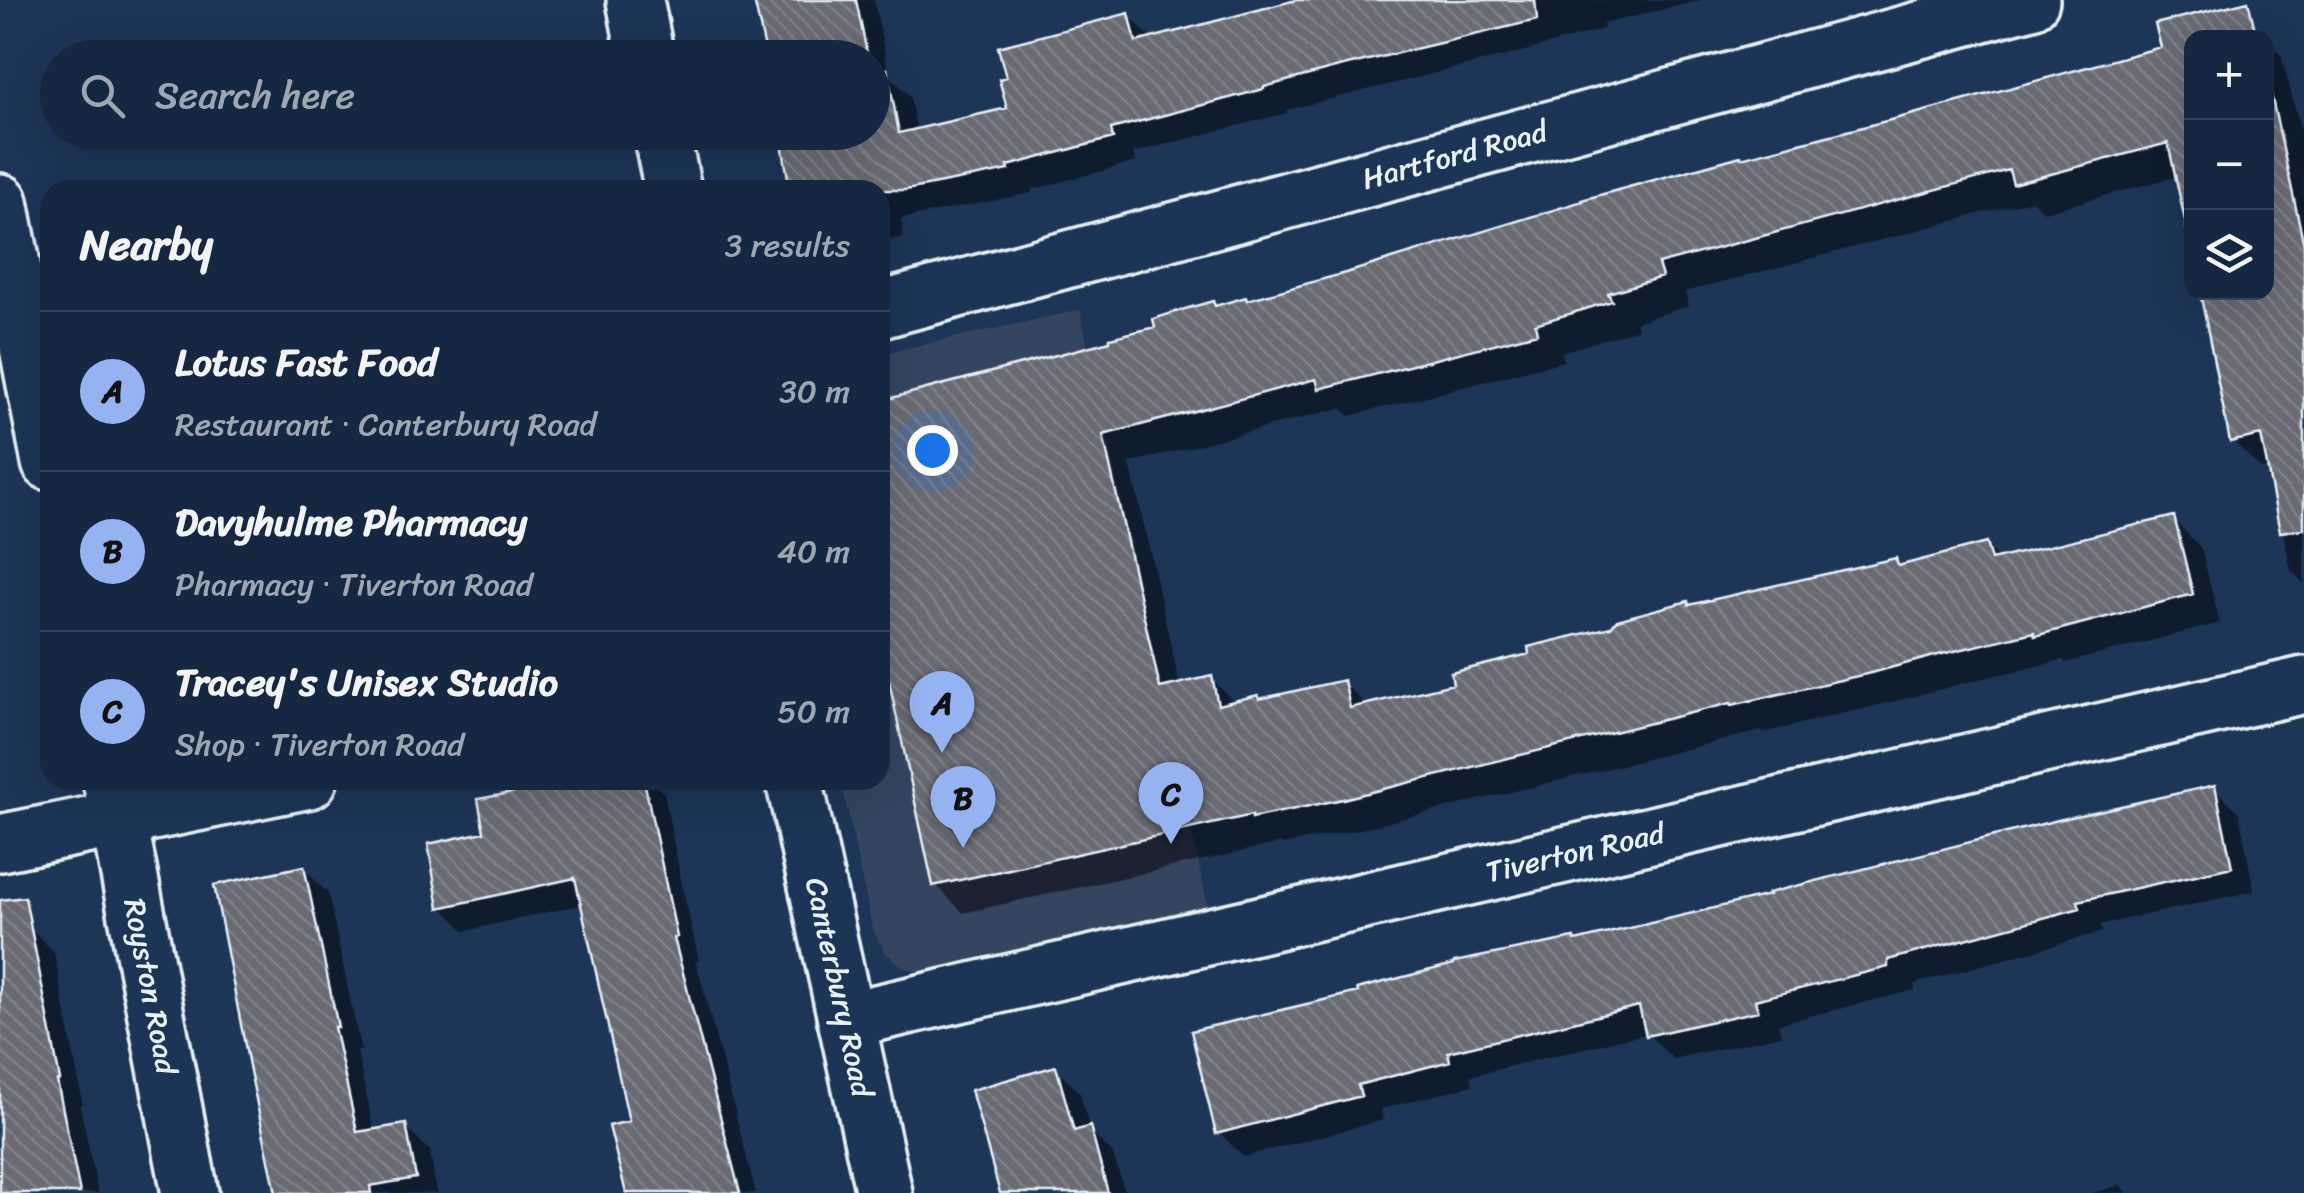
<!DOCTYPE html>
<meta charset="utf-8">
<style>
body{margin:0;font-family:Sriracha,sans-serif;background:#1f3048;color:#f1f3f6}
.controls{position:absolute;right:30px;top:30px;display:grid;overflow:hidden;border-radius:20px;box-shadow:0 10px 40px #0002}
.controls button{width:90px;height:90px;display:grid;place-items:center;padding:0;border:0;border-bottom:2px solid #35445a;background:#162841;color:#f1f3f6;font:50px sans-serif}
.you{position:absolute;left:932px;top:450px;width:35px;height:35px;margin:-25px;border:8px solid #fff;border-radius:50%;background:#1a73e8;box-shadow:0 0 0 15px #1a73e833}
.badge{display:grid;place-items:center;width:65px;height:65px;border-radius:50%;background:#95b2f1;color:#111;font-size:32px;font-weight:700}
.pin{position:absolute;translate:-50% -82px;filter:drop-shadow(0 2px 5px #0008)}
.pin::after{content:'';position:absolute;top:52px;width:35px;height:30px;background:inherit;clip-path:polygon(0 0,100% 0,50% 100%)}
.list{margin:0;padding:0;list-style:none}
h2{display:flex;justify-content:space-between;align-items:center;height:130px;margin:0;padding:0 40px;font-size:42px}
h2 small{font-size:32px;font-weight:400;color:#9ea6b1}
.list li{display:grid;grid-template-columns:65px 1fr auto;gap:30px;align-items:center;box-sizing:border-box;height:160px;padding:0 40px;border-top:2px solid #35445a}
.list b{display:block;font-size:38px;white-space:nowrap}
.list p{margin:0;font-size:32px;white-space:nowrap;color:#9ea6b1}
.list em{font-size:32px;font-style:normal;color:#9ea6b1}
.icon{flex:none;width:55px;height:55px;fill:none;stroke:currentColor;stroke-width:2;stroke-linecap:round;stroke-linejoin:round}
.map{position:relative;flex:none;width:2304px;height:1193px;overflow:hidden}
.search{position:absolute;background:#162841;box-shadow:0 10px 40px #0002;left:40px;top:40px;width:850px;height:110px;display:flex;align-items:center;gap:25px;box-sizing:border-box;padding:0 35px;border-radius:55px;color:#9ea6b1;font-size:38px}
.panel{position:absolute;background:#162841;box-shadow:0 10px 40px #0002;left:40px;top:180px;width:850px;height:610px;border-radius:30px}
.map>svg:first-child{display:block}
</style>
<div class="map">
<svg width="2304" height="1193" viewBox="0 0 2304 1193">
<defs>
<pattern id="building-back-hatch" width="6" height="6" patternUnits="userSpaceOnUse" patternTransform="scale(2.5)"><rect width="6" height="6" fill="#6a6a73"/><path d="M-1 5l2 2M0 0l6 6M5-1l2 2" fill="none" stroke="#7f8088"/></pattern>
</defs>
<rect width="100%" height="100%" fill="#1d3557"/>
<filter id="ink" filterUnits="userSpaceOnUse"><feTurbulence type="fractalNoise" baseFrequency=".01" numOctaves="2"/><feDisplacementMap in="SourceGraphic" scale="20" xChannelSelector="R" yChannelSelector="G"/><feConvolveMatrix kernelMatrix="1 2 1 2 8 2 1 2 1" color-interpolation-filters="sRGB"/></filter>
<g filter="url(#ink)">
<path fill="#34455f" d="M 1080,310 L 1210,917 L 955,972 L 925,973 L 904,968 L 885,952 L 872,928 L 841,780 L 880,780 L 880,354 Z"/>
<path fill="#0007" d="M 757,0 L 874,0 L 889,75 L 910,96 L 917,131 L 1010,110 L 1128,15 L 1153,40 L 1285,5 L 1283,0 L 1702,0 L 1603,24 L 1604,29 L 1529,50 L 1286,110 L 1287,113 L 1133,153 L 1136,162 L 1031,190 L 1032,193 L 901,219 L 904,237 L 880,242 L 880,190 L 793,190 L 872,132 L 872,58 L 769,58 Z
M 2253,25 L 2265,38 L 2192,38 L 2178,176 L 2044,212 L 2032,200 L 1685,292 L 1689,306 L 1635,322 L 1638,329 L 1562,352 L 1564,361 L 1350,416 L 1341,408 L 1130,463 L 1180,686 L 1212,679 L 1235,703 L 1261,702 L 1343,682 L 1367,706 L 1455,686 L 1532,656 L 1690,607 L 1895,561 L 1902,567 L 1986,546 L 2000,560 L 2173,519 L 2201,548 L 2220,623 L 2066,663 L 2063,660 L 1972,681 L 1904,699 L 1763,733 L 1761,731 L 1365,828 L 1283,845 L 1281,843 L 963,913 L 935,884 L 880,627 L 880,403 L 1113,343 L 1216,308 L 1247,302 L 1742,160 L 2164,49 L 2158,26 Z
M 2266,39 L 2281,54 L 2304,143 L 2304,584 L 2291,570 L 2270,467 L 2261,469 L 2232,440 L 2266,292 Z
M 594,780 L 651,780 L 664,793 L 682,885 L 699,961 L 696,961 L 756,1193 L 629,1193 L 632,1123 L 583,904 L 465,931 L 442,907 L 487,834 Z
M 2214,788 L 2239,812 L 2254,891 L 2100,925 L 2102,932 L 1914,984 L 1915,990 L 1778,1024 L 1781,1035 L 1673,1059 L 1647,1033 L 1470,1076 L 1473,1085 L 1381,1109 L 1383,1120 L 1243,1157 L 1219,1132 L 1576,943 Z
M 304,869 L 328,893 L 361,1051 L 357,1051 L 374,1132 L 405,1127 L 430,1151 L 437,1193 L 279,1193 Z
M 30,927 L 54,952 L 83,1104 L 80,1105 L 98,1193 L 0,1193 L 0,933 Z
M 1056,1069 L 1080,1093 L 1090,1131 L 1113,1154 L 1125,1193 L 1003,1193 Z
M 2120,1185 L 2128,1193 L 2093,1193 Z"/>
<path fill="url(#building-back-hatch)" stroke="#e8f1f8" stroke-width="2.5" d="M 754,0 L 856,0 L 868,58 L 767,58 Z
M 1296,0 L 1535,0 L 1537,20 L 1339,67 L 1264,87 L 1264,89 L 1111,129 L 1113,138 L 1008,166 L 1009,170 L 906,190 L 790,190 L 780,132 L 872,132 L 872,72 L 887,69 L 899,133 L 1007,108 L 999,79 L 1006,77 L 998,47 L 1129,13 L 1136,42 Z
M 2248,1 L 2257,38 L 2192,38 L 2192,252 L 2168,143 L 2013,184 L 2009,170 L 1658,264 L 1662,277 L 1608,293 L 1612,301 L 1535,324 L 1537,333 L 1319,389 L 1316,379 L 1103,435 L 1160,688 L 1212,676 L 1218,705 L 1258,695 L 1259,699 L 1344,680 L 1350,708 L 1453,684 L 1451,673 L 1529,654 L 1528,647 L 1611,627 L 1617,620 L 1688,601 L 1689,605 L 1896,558 L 1898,566 L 1986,543 L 1991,560 L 2174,516 L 2193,594 L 2035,636 L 2034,632 L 1942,654 L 1875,672 L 1732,705 L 1731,703 L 1343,799 L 1252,818 L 1252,815 L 933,886 L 880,639 L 880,401 L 1110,341 L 1110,338 L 1155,327 L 1153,319 L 1185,309 L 1213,301 L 1215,306 L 1246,297 L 1247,300 L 1349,272 L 1583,201 L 1582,200 L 1741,156 L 1741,158 L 1910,115 L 2161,47 L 2155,24 Z
M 2266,71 L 2304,245 L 2304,529 L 2280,532 L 2261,435 L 2230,442 L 2200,292 L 2266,292 Z
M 583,780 L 644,780 L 677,937 L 674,938 L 740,1193 L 626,1193 L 609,1126 L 629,1121 L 575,878 L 439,908 L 428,844 L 484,832 L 478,799 Z
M 2215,785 L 2232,867 L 2078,901 L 2080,908 L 1888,960 L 1888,967 L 1755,1000 L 1758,1011 L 1646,1036 L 1639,1006 L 1448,1052 L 1450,1061 L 1358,1085 L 1361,1096 L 1216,1134 L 1191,1031 L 1358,992 L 1357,989 L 1454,964 L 1454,962 L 1574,938 L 1575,941 L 1769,895 L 1768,893 L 2058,820 Z
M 304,866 L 338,1027 L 334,1027 L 357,1132 L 406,1124 L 416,1178 L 370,1186 L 371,1193 L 276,1193 L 250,1071 L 214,885 Z
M 25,897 L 60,1080 L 57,1081 L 80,1193 L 0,1193 L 0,900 Z
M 1056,1066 L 1074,1131 L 1090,1126 L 1108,1193 L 1000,1193 L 971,1090 Z"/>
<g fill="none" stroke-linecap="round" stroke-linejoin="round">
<g stroke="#e8f1f8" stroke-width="62">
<g id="minor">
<path d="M 635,0 L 646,58"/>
<path d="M 661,132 L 673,190"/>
<path d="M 0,202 L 50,462"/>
<path id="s1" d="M 880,310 L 2031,0"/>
<path id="s2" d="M 111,780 L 190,1193"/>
<path id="s3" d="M 794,780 L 884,1193"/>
<path d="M 0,843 L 309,780"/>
<path id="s4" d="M 846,1020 L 2304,685"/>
</g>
</g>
<use href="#minor" stroke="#1d3557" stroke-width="55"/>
</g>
</g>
<g text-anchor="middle" stroke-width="8" stroke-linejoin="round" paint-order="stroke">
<g font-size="30" fill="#e8f1f8" stroke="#1d3557">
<text dy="10" stroke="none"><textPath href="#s1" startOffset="595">Hartford Road</textPath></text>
<text dy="10" stroke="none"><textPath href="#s4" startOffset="748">Tiverton Road</textPath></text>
<text dy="10" stroke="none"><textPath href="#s2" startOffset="210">Royston Road</textPath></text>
<text dy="10" stroke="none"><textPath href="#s3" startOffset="212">Canterbury Road</textPath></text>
</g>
</g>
</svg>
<div class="controls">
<button>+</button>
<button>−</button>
<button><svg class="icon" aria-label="layers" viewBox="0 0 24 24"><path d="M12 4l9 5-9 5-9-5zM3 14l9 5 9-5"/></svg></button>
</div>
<div class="you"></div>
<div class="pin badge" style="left:942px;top:753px">A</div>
<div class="pin badge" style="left:963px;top:848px">B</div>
<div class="pin badge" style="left:1171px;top:844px">C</div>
<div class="search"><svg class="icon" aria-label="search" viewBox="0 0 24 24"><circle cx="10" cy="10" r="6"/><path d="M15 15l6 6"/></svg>Search here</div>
<section class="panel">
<h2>Nearby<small>3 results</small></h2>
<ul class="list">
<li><span class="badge">A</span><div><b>Lotus Fast Food</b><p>Restaurant · Canterbury Road</p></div><em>30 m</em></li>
<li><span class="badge">B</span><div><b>Davyhulme Pharmacy</b><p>Pharmacy · Tiverton Road</p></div><em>40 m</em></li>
<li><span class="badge">C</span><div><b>Tracey's Unisex Studio</b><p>Shop · Tiverton Road</p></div><em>50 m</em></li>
</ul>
</section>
</div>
